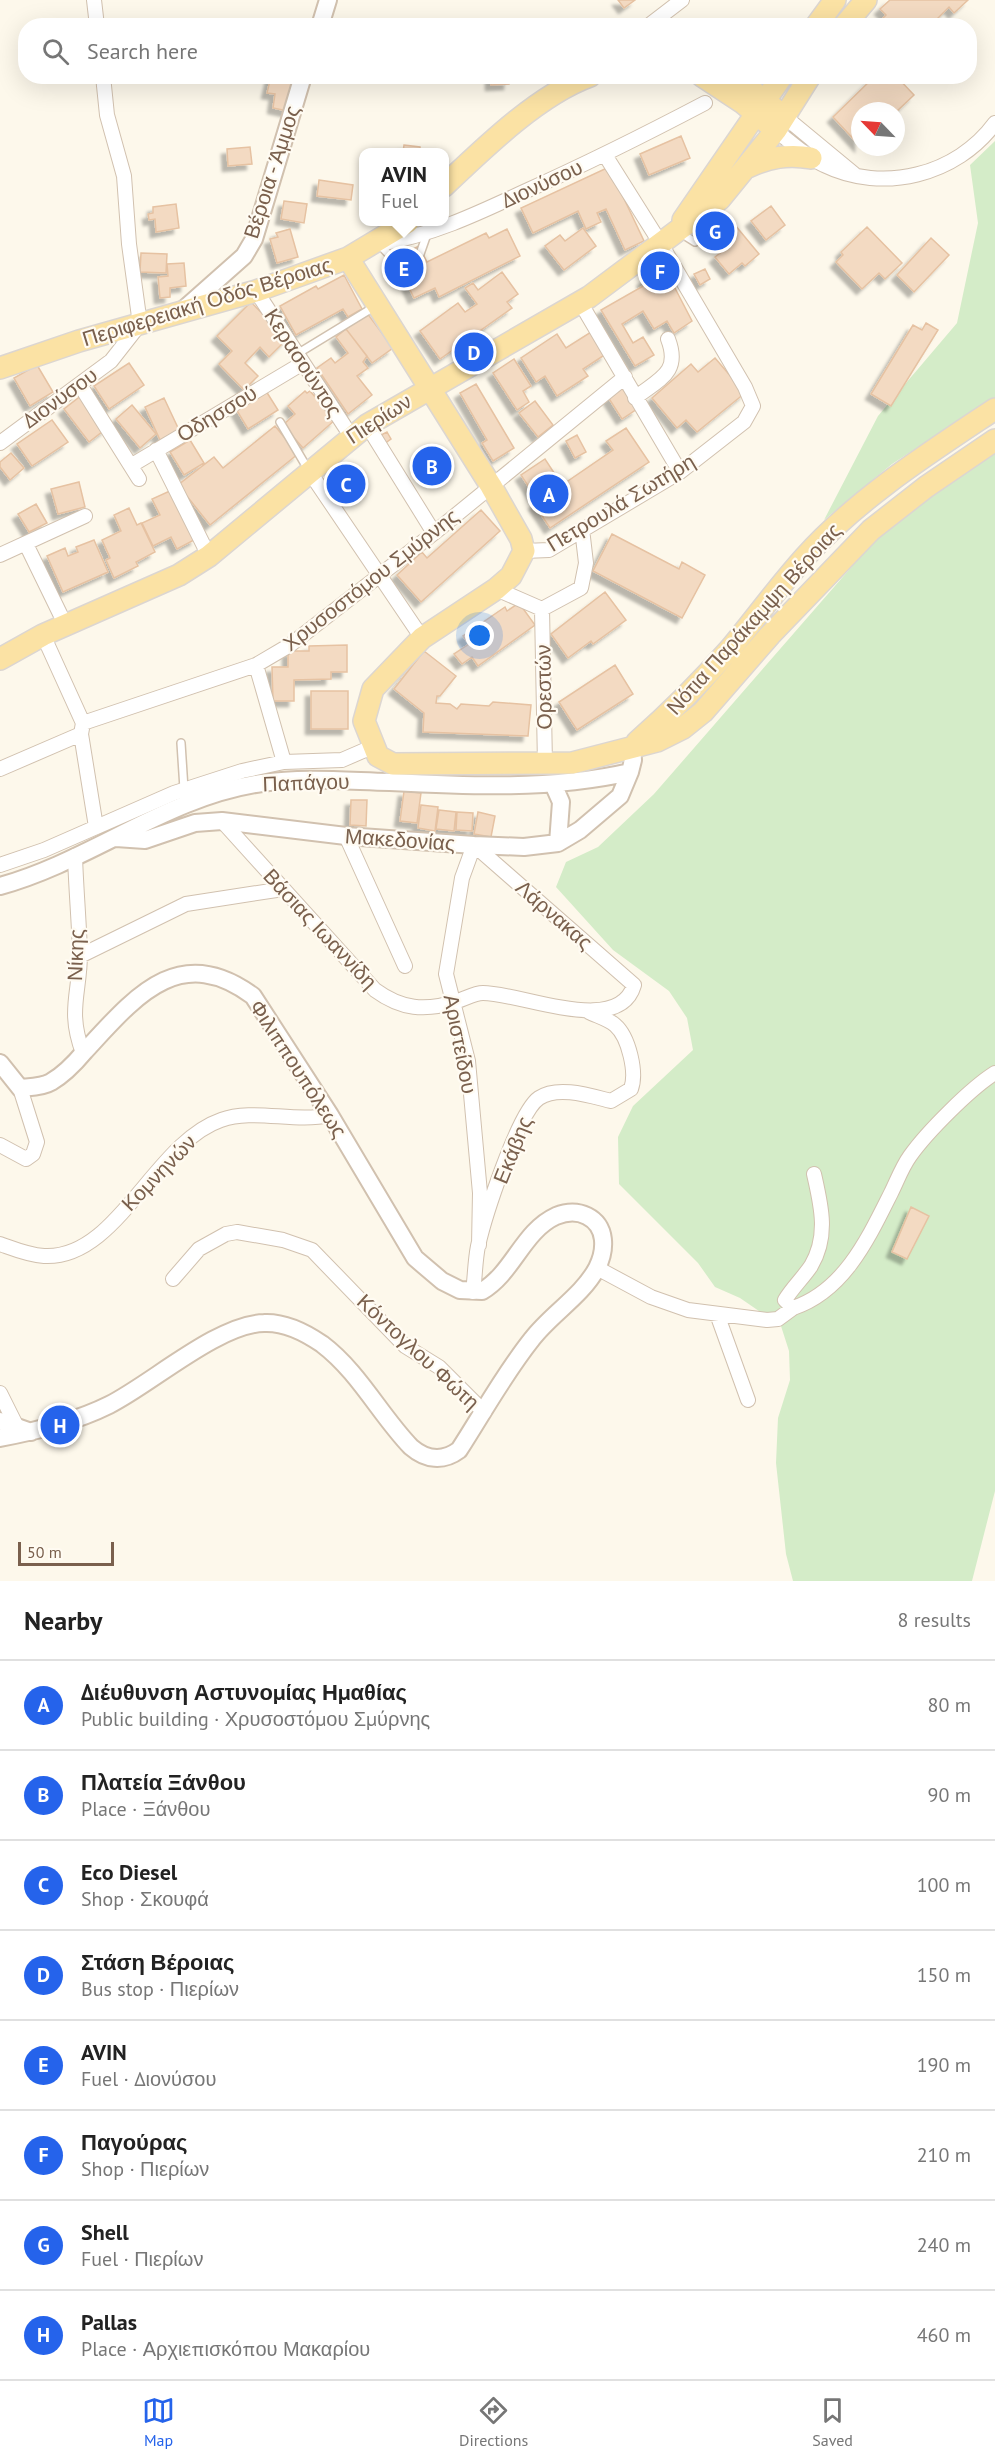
<!DOCTYPE html>
<meta charset="utf-8">
<style>
body{margin:0;font-family:"PT Sans",sans-serif;background:#f2f2f2;color:#222}
.compass{position:absolute;left:851px;top:102px;width:54px;height:54px;border-radius:50%;background:#fff;box-shadow:0 6px 24px #0002;rotate:295deg}
.scale{position:absolute;left:18px;bottom:15px;width:96px;box-sizing:border-box;padding-left:6px;border:3px solid #7a604d;border-top:0;font-size:16px;line-height:21px;white-space:nowrap;color:#7a604d;-webkit-text-stroke:4px #fffbf2;paint-order:stroke}
.you{position:absolute;left:480px;top:636px;width:21px;height:21px;margin:-15px;border:4px solid #fff;border-radius:50%;background:#1a73e8;box-shadow:0 0 0 9px #1a73e833}
.badge{display:grid;place-items:center;width:39px;height:39px;border-radius:50%;background:#2563eb;color:#fff;font-size:20px;font-weight:700}
.pin{position:absolute;translate:-50% -50%;border:3px solid #fff;box-shadow:0 2px 6px #0006}
.popup{position:absolute;left:359px;top:148px;width:90px;height:78px;box-sizing:border-box;display:grid;place-content:center;border-radius:12px;background:#fff;filter:drop-shadow(0 2px 4px #0005);font-size:20px;white-space:nowrap;color:#767676}
.popup b{font-size:22px;color:#222}
.popup::after{content:'';position:absolute;left:50%;top:100%;margin-left:-12px;border:12px solid transparent;border-top-color:#fff}
.list{margin:0;padding:0;list-style:none}
h2{display:flex;justify-content:space-between;align-items:center;height:78px;margin:0;padding:0 24px;font-size:26px}
h2 small{font-size:20px;font-weight:400;color:#767676}
.list li{display:grid;grid-template-columns:39px 1fr auto;gap:18px;align-items:center;box-sizing:border-box;height:90px;padding:0 24px;border-top:2px solid #e0e0e0}
.list b{display:block;font-size:22px;white-space:nowrap}
.list p{margin:0;font-size:20px;white-space:nowrap;color:#767676}
.list em{font-size:20px;font-style:normal;color:#767676}
.icon{flex:none;width:33px;height:33px;fill:none;stroke:currentColor;stroke-width:2;stroke-linecap:round;stroke-linejoin:round}
.map{position:relative;flex:none;width:995px;height:1581px;overflow:hidden}
.search{position:absolute;background:#fff;box-shadow:0 6px 24px #0002;left:18px;right:18px;top:18px;height:66px;display:flex;align-items:center;gap:15px;box-sizing:border-box;padding:0 21px;border-radius:24px;color:#767676;font-size:22px}
.sheet{height:798px;background:#fff}
nav{display:flex;justify-content:space-around;align-items:center;box-sizing:border-box;height:84px;border-top:2px solid #e0e0e0;background:#fff;font-size:16px;color:#767676}
nav a{display:grid;justify-items:center;gap:3px}
nav .on{color:#2563eb}
.map>svg:first-child{display:block}
</style>
<div class="map">
<svg width="995" height="1581" viewBox="0 0 995 1581">
<defs>
<filter id="shadow"><feDropShadow dx="-5.5" dy="5.5" stdDeviation="1.5" flood-color="#0004"/></filter>
</defs>
<rect width="100%" height="100%" fill="#fdf8eb"/>
<path fill="#d4ecc8" d="M 995,141 L 995,397 L 892,464 L 824,520 L 878,416 L 957,323 L 978,223 L 970,165 Z
M 995,451 L 995,1491 L 972,1581 L 793,1581 L 786,1554 L 776,1463 L 778,1418 L 790,1380 L 789,1351 L 781,1326 L 740,1298 L 715,1287 L 698,1263 L 619,1184 L 618,1137 L 633,1106 L 693,1050 L 687,1018 L 669,991 L 613,950 L 556,887 L 566,862 L 598,847 L 654,794 L 888,525 Z"/>
<path fill="#f3dac2" stroke="#e6c2a2" stroke-width="1.5" filter="url(#shadow)" d="M 618,0 L 635,0 L 624,8 Z
M 890,0 L 968,0 L 954,13 L 949,7 L 930,26 L 875,26 L 886,15 L 880,9 Z
M 271,76 L 295,76 L 288,111 L 273,108 L 275,94 L 267,93 Z
M 491,76 L 509,76 L 509,84 L 491,85 Z
M 875,76 L 896,76 L 914,95 L 896,112 L 860,111 L 860,146 L 833,117 Z
M 681,136 L 690,158 L 649,175 L 640,154 Z
M 404,145 L 420,147 L 420,152 L 403,152 Z
M 250,147 L 252,164 L 228,166 L 227,149 Z
M 609,167 L 644,241 L 625,250 L 606,209 L 597,213 L 601,222 L 586,229 L 578,211 L 533,233 L 521,208 Z
M 319,180 L 353,185 L 351,200 L 317,196 Z
M 284,201 L 307,204 L 304,223 L 281,219 Z
M 176,204 L 179,228 L 156,232 L 155,219 L 149,220 L 148,214 L 153,213 L 153,207 Z
M 771,206 L 785,225 L 766,240 L 751,221 Z
M 725,213 L 759,254 L 745,266 L 742,263 L 729,274 L 715,257 L 728,247 L 710,225 Z
M 867,227 L 902,263 L 885,279 L 879,273 L 862,289 L 836,262 L 843,255 L 841,252 Z
M 583,228 L 596,246 L 564,270 L 545,246 L 560,235 L 565,241 Z
M 290,229 L 298,257 L 277,263 L 270,239 L 278,237 L 276,233 Z
M 507,229 L 520,256 L 439,297 L 435,288 L 414,298 L 395,258 L 419,246 L 427,262 L 486,233 L 489,238 Z
M 931,238 L 949,255 L 914,292 L 897,275 Z
M 141,253 L 167,254 L 166,273 L 140,272 Z
M 184,263 L 186,286 L 170,288 L 170,297 L 160,298 L 158,277 L 168,276 L 167,264 Z
M 664,267 L 692,321 L 674,333 L 667,321 L 654,329 L 643,311 L 622,324 L 633,343 L 643,337 L 654,355 L 635,366 L 601,310 L 645,285 L 642,281 Z
M 705,269 L 710,279 L 700,285 L 694,274 Z
M 502,272 L 518,294 L 507,302 L 512,308 L 440,359 L 420,331 L 458,303 L 465,312 L 477,304 L 465,288 L 473,283 L 478,290 Z
M 344,275 L 362,309 L 348,317 L 343,309 L 296,335 L 280,306 L 316,286 L 318,289 Z
M 251,302 L 287,339 L 269,357 L 260,347 L 245,363 L 258,376 L 244,390 L 219,364 L 232,351 L 217,336 Z
M 367,313 L 393,348 L 372,363 L 346,329 Z
M 926,323 L 938,330 L 891,406 L 871,394 L 913,325 L 922,330 Z
M 346,329 L 367,356 L 363,362 L 368,368 L 357,376 L 372,395 L 348,414 L 317,368 L 331,358 L 335,363 L 348,353 L 336,337 Z
M 591,332 L 606,354 L 583,369 L 588,376 L 557,396 L 545,376 L 536,382 L 521,358 L 557,334 L 566,348 Z
M 715,358 L 745,393 L 697,432 L 686,420 L 677,428 L 652,398 L 691,364 L 698,372 Z
M 514,359 L 531,386 L 523,391 L 529,402 L 517,410 L 493,373 Z
M 129,363 L 144,385 L 109,409 L 94,386 Z
M 37,365 L 53,392 L 30,406 L 14,378 Z
M 476,384 L 514,448 L 493,461 L 482,443 L 487,440 L 460,393 Z
M 622,388 L 637,409 L 622,419 L 608,397 Z
M 266,391 L 278,410 L 248,429 L 236,409 Z
M 305,391 L 307,393 L 310,391 L 335,420 L 303,448 L 283,425 L 295,414 L 288,406 Z
M 82,395 L 107,428 L 89,442 L 64,409 Z
M 164,398 L 179,430 L 160,440 L 145,407 Z
M 535,401 L 553,425 L 538,437 L 519,413 Z
M 132,405 L 156,434 L 140,448 L 116,419 Z
M 52,420 L 68,442 L 32,466 L 17,444 Z
M 275,426 L 298,454 L 210,525 L 178,485 L 214,457 L 223,468 Z
M 626,428 L 649,462 L 550,528 L 534,504 L 538,501 L 521,475 L 545,459 L 562,485 L 613,450 L 606,441 Z
M 387,432 L 391,439 L 384,444 L 379,436 Z
M 577,435 L 586,452 L 575,458 L 566,441 Z
M 190,440 L 204,463 L 184,475 L 170,452 Z
M 11,453 L 24,468 L 10,480 L 0,467 L 0,462 Z
M 79,482 L 85,507 L 58,514 L 51,489 Z
M 172,490 L 196,539 L 177,549 L 171,537 L 153,546 L 142,523 L 160,515 L 152,499 Z
M 36,504 L 47,523 L 29,532 L 18,514 Z
M 129,508 L 137,525 L 141,523 L 155,552 L 136,562 L 138,566 L 114,578 L 106,560 L 110,558 L 102,540 L 121,531 L 114,515 Z
M 481,510 L 500,531 L 421,602 L 397,575 L 422,552 L 427,558 Z
M 612,534 L 679,569 L 682,562 L 705,575 L 682,618 L 593,571 Z
M 94,540 L 108,572 L 63,592 L 47,556 L 65,548 L 68,556 L 78,552 L 76,547 Z
M 605,592 L 626,620 L 593,644 L 591,641 L 568,658 L 551,634 Z
M 519,603 L 535,625 L 478,666 L 472,657 L 462,664 L 454,654 L 469,644 L 463,636 L 505,607 L 507,611 Z
M 347,645 L 347,672 L 331,672 L 331,679 L 294,680 L 294,701 L 273,701 L 272,667 L 288,667 L 288,651 L 309,651 L 309,646 Z
M 424,651 L 456,676 L 440,696 L 437,696 L 436,703 L 450,704 L 457,709 L 461,704 L 489,706 L 493,702 L 531,705 L 528,736 L 423,732 L 424,713 L 394,689 Z
M 615,665 L 633,694 L 577,730 L 559,702 Z
M 311,691 L 348,691 L 348,729 L 311,729 Z
M 404,791 L 421,793 L 417,823 L 400,821 Z
M 351,800 L 367,800 L 366,826 L 350,825 Z
M 421,805 L 438,807 L 435,831 L 418,828 Z
M 439,810 L 456,812 L 454,831 L 436,829 Z
M 457,812 L 473,813 L 472,831 L 456,830 Z
M 478,812 L 495,816 L 491,837 L 474,834 Z
M 911,1207 L 929,1216 L 907,1259 L 892,1252 Z"/>
<g fill="none" stroke-linecap="round" stroke-linejoin="round">
<g stroke="#d1c1af" stroke-width="10">
<path id="service" d="M 687,237 L 695,242 L 716,225 L 713,215
M 379,244 L 395,261 L 420,254 L 427,234
M 297,354 L 374,307
M 280,422 L 309,471
M 181,743 L 184,789"/>
</g>
<g stroke="#d1c1af" stroke-width="16">
<path id="minor" d="M 94,0 L 97,26
M 648,26 L 682,0
M 785,117 L 854,174
M 775,130 C 791,142 806,157 824,165 C 883,194 957,175 995,123
M 378,244 C 431,236 479,213 528,190 C 588,163 646,134 705,103
M 256,291 L 351,436
M 580,302 L 680,472
M 80,385 L 139,479
M 635,398 C 659,379 681,373 668,339
M 367,425 L 434,533
M 0,443 L 111,361 L 140,324 L 129,244 L 124,176 L 107,115 L 103,76
M 156,450 L 209,556
M 132,465 L 303,363
M 309,471 L 422,638
M 26,544 L 65,624
M 524,551 L 549,550 L 680,472 L 744,422 L 753,406 L 745,387 L 661,244 L 605,155
M 0,555 L 85,516
M 496,589 L 542,609
M 542,609 L 545,764
M 542,609 L 581,588 L 586,563 L 582,529
M 43,635 L 83,723 L 81,734 L 96,827
M 256,665 L 284,762
M 83,723 L 256,665 L 290,645 L 434,533 L 625,377
M 0,769 L 81,734
M 222,821 L 375,990 C 401,1009 425,1012 457,1001 C 465,999 474,993 483,993 C 522,993 619,1037 634,985 L 474,845 L 462,878 L 446,974 L 468,1061 L 480,1193 L 479,1245
M 346,836 L 405,966
M 75,856 C 76,888 79,921 80,953 C 80,994 67,1010 83,1053
M 0,865 L 44,850 L 174,793 L 242,771 L 284,762 L 342,760 L 372,747
M 80,956 L 186,904 L 283,889
M 0,1145 L 26,1159 L 33,1154 L 37,1142 L 20,1088
M 814,1174 C 821,1205 829,1236 811,1266 C 803,1278 792,1288 785,1300 L 793,1308 C 844,1291 868,1239 891,1193 C 897,1181 902,1167 910,1156 C 927,1132 971,1088 995,1073
M 0,1244 C 14,1249 28,1255 44,1256 C 117,1260 154,1143 221,1120 C 253,1108 294,1123 330,1115
M 597,1268 L 651,1297 L 688,1310 L 767,1320 L 778,1319 L 793,1308
M 173,1279 L 199,1249 L 226,1234 L 237,1232 L 283,1240 L 312,1250 L 405,1346 L 439,1367 L 484,1412
M 473,1292 C 475,1277 475,1261 478,1246 C 484,1219 518,1112 539,1098 C 558,1085 591,1096 611,1101 L 631,1089 C 637,1073 629,1037 615,1025 C 608,1019 597,1016 589,1012
M 717,1314 L 748,1400
M 0,1393 L 16,1425"/>
</g>
<g stroke="#d1c1af" stroke-width="20">
<path id="tertiary" d="M 320,26 L 328,0
M 182,311 L 244,256 L 254,239 L 303,76
M 553,784 L 561,802 L 558,843
M 116,838 L 145,840 L 195,823 L 222,821 L 346,836 L 474,845 L 524,847 L 558,843 L 580,830 L 620,796 L 630,772 L 633,760 L 632,747
M 0,886 C 91,861 168,796 262,783 C 304,777 347,781 390,782 C 469,786 552,790 630,772
M 0,1063 L 20,1088 C 29,1087 43,1087 51,1082 C 65,1074 75,1063 85,1051 C 134,998 179,941 253,996 L 330,1115 L 415,1258 L 442,1281 L 460,1290 L 482,1291 C 513,1273 523,1231 556,1216 C 566,1212 577,1211 587,1216 C 607,1226 606,1250 597,1268 C 582,1296 551,1314 532,1339 C 504,1374 483,1413 459,1450 C 443,1462 426,1460 411,1447 C 380,1415 359,1372 322,1344 C 306,1333 284,1322 264,1323 C 218,1324 151,1384 109,1405 C 75,1422 36,1431 0,1438
M 0,1421 L 31,1432"/>
</g>
<g stroke="#dcd6d1" stroke-width="24">
<path id="primary" d="M 816,26 L 835,0
M 844,26 L 866,0
M 702,76 L 743,103 L 767,123
M 734,76 L 776,110
M 748,167 C 769,157 788,154 811,158
M 444,186 C 484,148 538,95 590,76
M 683,220 L 782,76
M 348,258 L 491,486 L 521,539 L 524,551 L 511,576 L 496,589 L 422,638 L 373,689 L 364,721 L 378,756 L 393,764 L 572,763 L 657,741 L 683,728 L 703,712 L 770,635 L 871,530 L 926,487 L 995,440
M 0,368 L 79,341 L 256,291 L 348,258 L 408,222
M 0,659 L 43,635 L 179,575 L 209,556 L 367,425 L 589,297 L 720,199 L 776,130 L 810,76
M 637,742 C 670,713 701,682 730,649 C 755,619 778,587 805,557 C 858,498 929,453 995,409"/>
</g>
<use href="#service" stroke="#fff" stroke-width="7"/>
<use href="#minor" stroke="#fff" stroke-width="14"/>
<use href="#tertiary" stroke="#fff" stroke-width="16"/>
<use href="#primary" stroke="#fbe2a4" stroke-width="21"/>
</g>
<g text-anchor="middle" stroke-width="4.5" stroke-linejoin="round" paint-order="stroke">
<g font-size="21" fill="#7a604d" stroke="#fffbf2">
<text transform="translate(272 172) rotate(-72)" y="7">Βέροια - Άμμος</text>
<text transform="translate(542 184) rotate(-25)" y="7">Διονύσου</text>
<text transform="translate(207 302) rotate(-17)" y="7">Περιφερειακή Οδός Βέροιας</text>
<text transform="translate(303 363) rotate(57)" y="7">Κερασούντος</text>
<text transform="translate(60 398) rotate(-36)" y="7">Διονύσου</text>
<text transform="translate(217 414) rotate(-31)" y="7">Οδησσού</text>
<text transform="translate(379 419) rotate(-33)" y="7">Πιερίων</text>
<text transform="translate(621 503) rotate(-31)" y="7">Πετρουλά Σωτήρη</text>
<text transform="translate(371 580) rotate(-38)" y="7">Χρυσοστόμου Σμύρνης</text>
<text transform="translate(754 619) rotate(-48)" y="7">Νότια Παράκαμψη Βέροιας</text>
<text transform="translate(544 687) rotate(-91)" y="7">Ορεστών</text>
<text transform="translate(306 783) rotate(-2)" y="7">Παπάγου</text>
<text transform="translate(400 840) rotate(4)" y="7">Μακεδονίας</text>
<text transform="translate(554 915) rotate(41)" y="7">Λάρνακας</text>
<text transform="translate(320 929) rotate(47)" y="7">Βάσιας Ιωαννίδη</text>
<text transform="translate(76 955) rotate(-88)" y="7">Νίκης</text>
<text transform="translate(460 1044) rotate(79)" y="7">Αριστείδου</text>
<text transform="translate(298 1069) rotate(57)" y="7">Φιλιππουπόλεως</text>
<text transform="translate(513 1150) rotate(-68)" y="7">Εκάβης</text>
<text transform="translate(159 1173) rotate(-46)" y="7">Κομνηνών</text>
<text transform="translate(418 1352) rotate(43)" y="7">Κόντογλου Φώτη</text>
</g>
</g>
</svg>
<svg class="compass" viewBox="-18 -18 36 36"><path d="M0-13l5 13h-10z" fill="#e53935"/><path d="M0 13l5-13h-10z" fill="#767676"/></svg>
<div class="scale">50 m</div>
<div class="you"></div>
<div class="pin badge" style="left:549px;top:494px">A</div>
<div class="pin badge" style="left:432px;top:466px">B</div>
<div class="pin badge" style="left:346px;top:484px">C</div>
<div class="pin badge" style="left:474px;top:352px">D</div>
<div class="pin badge" style="left:404px;top:268px">E</div>
<div class="popup"><b>AVIN</b>Fuel</div>
<div class="pin badge" style="left:660px;top:271px">F</div>
<div class="pin badge" style="left:715px;top:231px">G</div>
<div class="pin badge" style="left:60px;top:1425px">H</div>
<div class="search"><svg class="icon" aria-label="search" viewBox="0 0 24 24"><circle cx="10" cy="10" r="6"/><path d="M15 15l6 6"/></svg>Search here</div>
</div>
<section class="sheet">
<h2>Nearby<small>8 results</small></h2>
<ul class="list">
<li><span class="badge">A</span><div><b>Διέυθυνση Αστυνομίας Ημαθίας</b><p>Public building · Χρυσοστόμου Σμύρνης</p></div><em>80 m</em></li>
<li><span class="badge">B</span><div><b>Πλατεία Ξάνθου</b><p>Place · Ξάνθου</p></div><em>90 m</em></li>
<li><span class="badge">C</span><div><b>Eco Diesel</b><p>Shop · Σκουφά</p></div><em>100 m</em></li>
<li><span class="badge">D</span><div><b>Στάση Βέροιας</b><p>Bus stop · Πιερίων</p></div><em>150 m</em></li>
<li><span class="badge">E</span><div><b>AVIN</b><p>Fuel · Διονύσου</p></div><em>190 m</em></li>
<li><span class="badge">F</span><div><b>Παγούρας</b><p>Shop · Πιερίων</p></div><em>210 m</em></li>
<li><span class="badge">G</span><div><b>Shell</b><p>Fuel · Πιερίων</p></div><em>240 m</em></li>
<li><span class="badge">H</span><div><b>Pallas</b><p>Place · Αρχιεπισκόπου Μακαρίου</p></div><em>460 m</em></li>
</ul>
</section>
<nav>
<a class="on"><svg class="icon" aria-label="map" viewBox="0 0 24 24"><path d="M3 6l6-2 6 2 6-2v14l-6 2-6-2-6 2zM9 4v14M15 6v14"/></svg>Map</a>
<a><svg class="icon" aria-label="directions" viewBox="0 0 24 24"><path d="M12 3l9 9-9 9-9-9zM9 14v-3h6M13 9l2 2-2 2"/></svg>Directions</a>
<a><svg class="icon" aria-label="saved" viewBox="0 0 24 24"><path d="M7 4h10v16l-5-4-5 4z"/></svg>Saved</a>
</nav>
